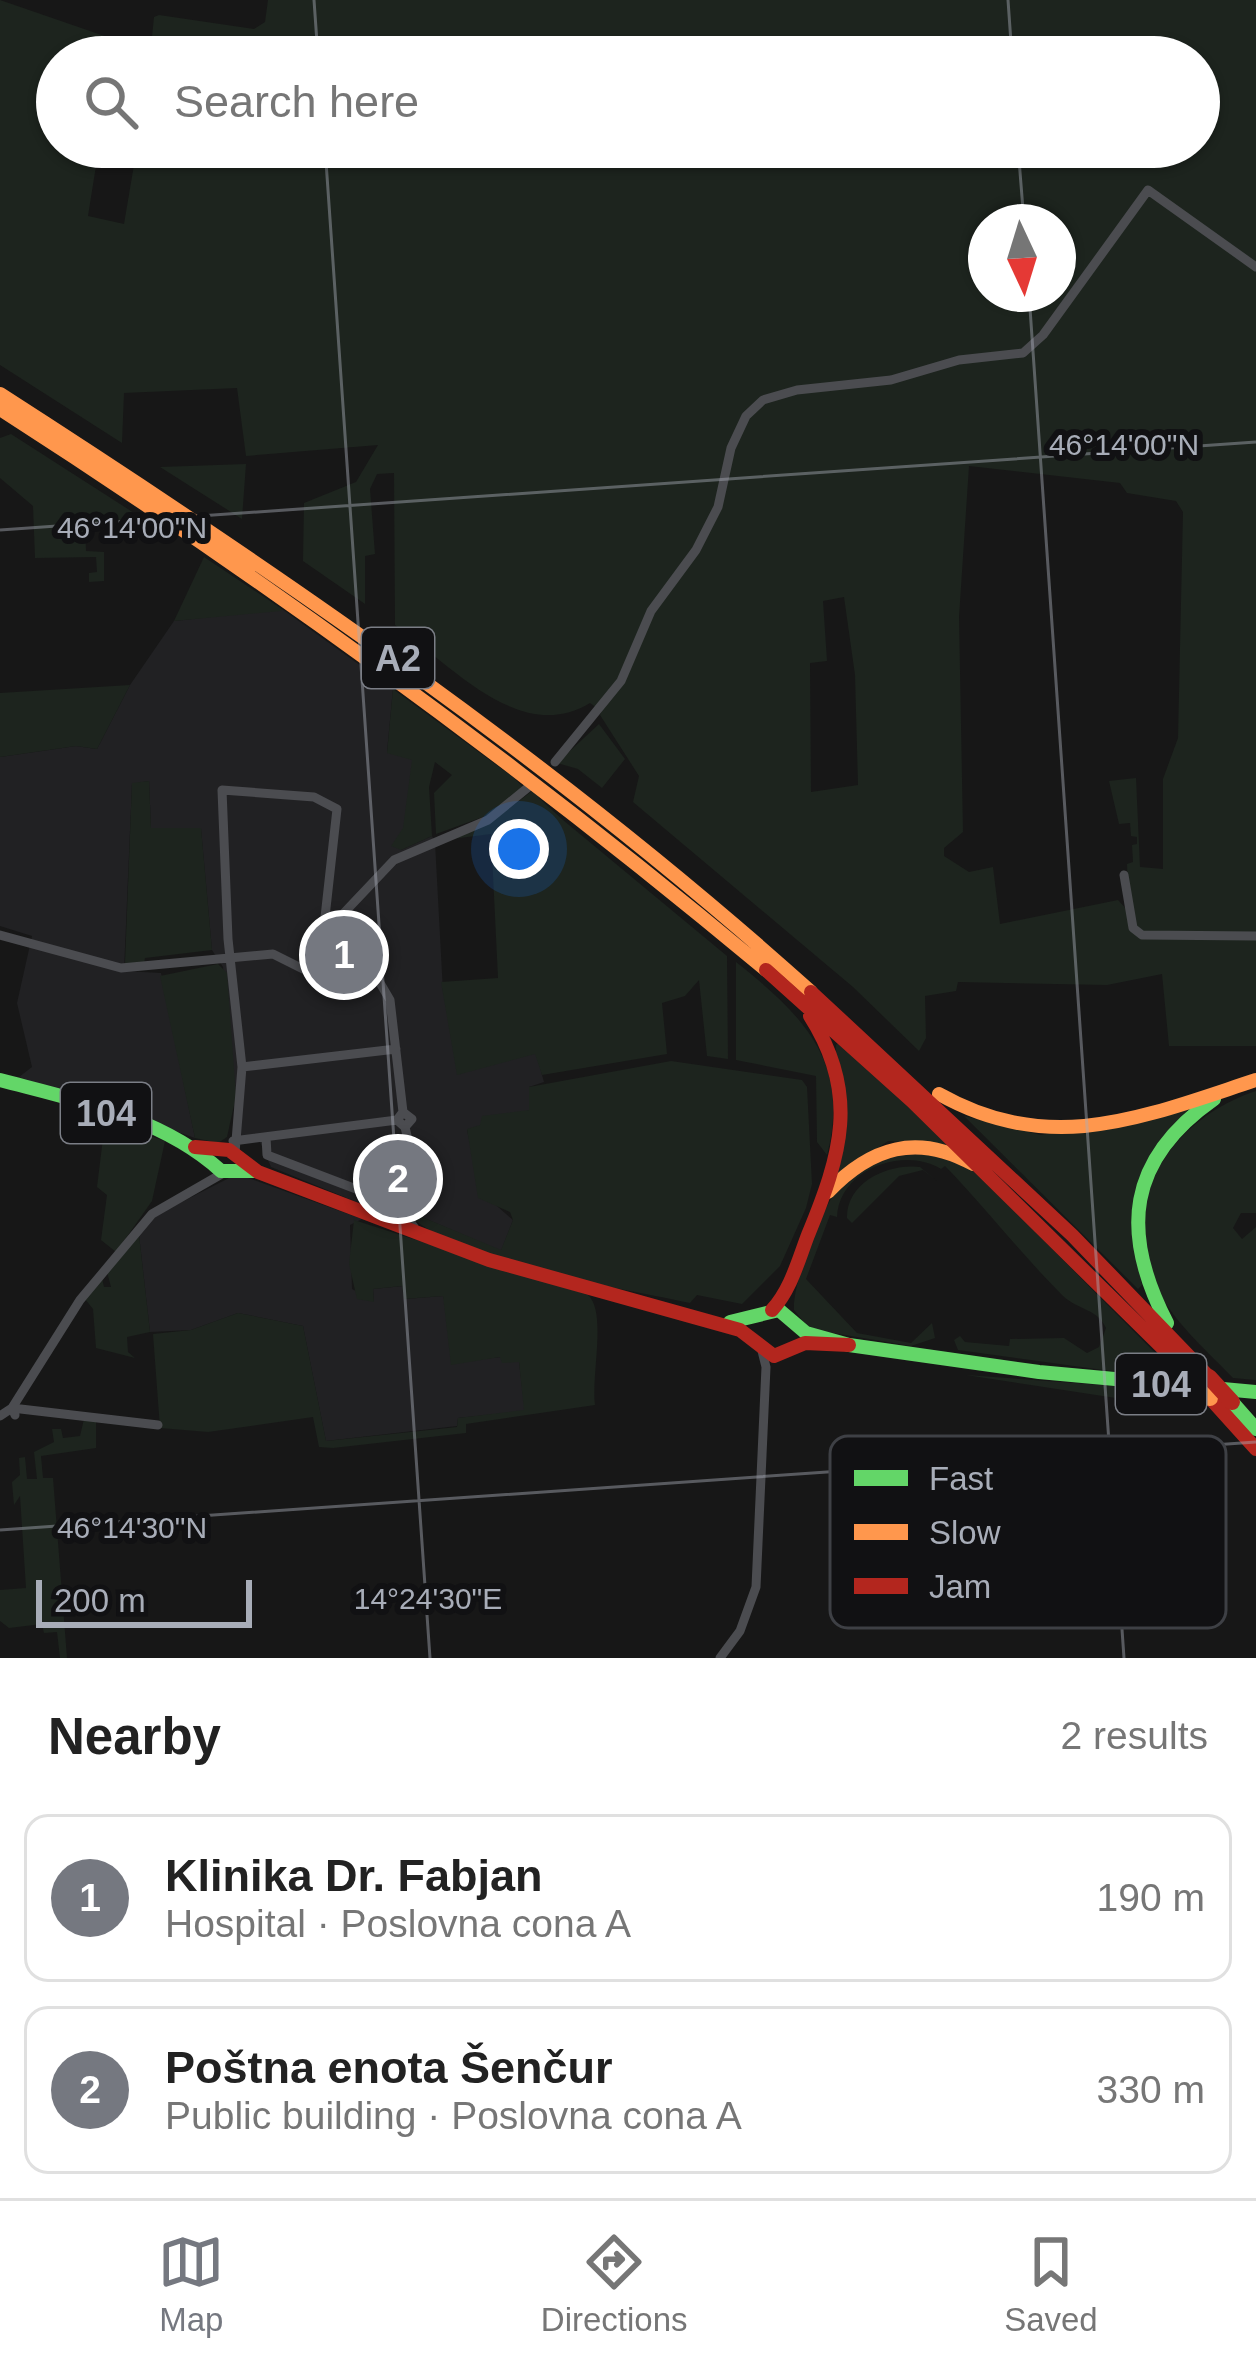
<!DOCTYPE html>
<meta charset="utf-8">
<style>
body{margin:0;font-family:Helvetica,sans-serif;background:#f6f6f6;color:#222}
.compass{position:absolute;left:968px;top:204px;width:108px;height:108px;border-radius:50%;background:#fff;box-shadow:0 3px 9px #0004;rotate:176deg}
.scale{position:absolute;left:36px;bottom:30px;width:216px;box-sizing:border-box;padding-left:12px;border:6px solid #a8adb8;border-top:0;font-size:33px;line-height:42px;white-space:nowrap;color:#a8adb8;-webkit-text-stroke:9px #111113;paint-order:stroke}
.you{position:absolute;left:519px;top:849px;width:42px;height:42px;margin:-30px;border:9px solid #fff;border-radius:50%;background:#1a73e8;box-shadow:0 0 0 18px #1a73e833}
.badge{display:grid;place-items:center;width:78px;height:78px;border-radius:50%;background:#757880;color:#fff;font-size:39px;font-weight:700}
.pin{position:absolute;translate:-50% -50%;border:6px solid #fff;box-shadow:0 3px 12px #0006}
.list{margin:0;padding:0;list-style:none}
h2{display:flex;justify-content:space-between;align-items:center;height:156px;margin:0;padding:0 48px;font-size:51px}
h2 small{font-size:39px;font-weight:400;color:#767676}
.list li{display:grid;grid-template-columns:78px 1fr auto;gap:36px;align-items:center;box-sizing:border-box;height:168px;margin:0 24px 24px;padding:0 24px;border:3px solid #e0e0e0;border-radius:24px}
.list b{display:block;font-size:45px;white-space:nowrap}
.list p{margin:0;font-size:39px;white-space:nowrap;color:#767676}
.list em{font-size:39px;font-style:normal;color:#767676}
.icon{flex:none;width:66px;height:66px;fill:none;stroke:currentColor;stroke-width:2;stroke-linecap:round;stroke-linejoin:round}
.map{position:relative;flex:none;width:1256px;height:1658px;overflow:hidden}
.search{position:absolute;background:#fff;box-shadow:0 3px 9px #0004;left:36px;right:36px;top:36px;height:132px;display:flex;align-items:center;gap:30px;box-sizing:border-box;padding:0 42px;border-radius:66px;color:#767676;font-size:45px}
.sheet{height:540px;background:#fff}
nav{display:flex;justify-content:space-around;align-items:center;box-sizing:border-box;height:168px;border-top:3px solid #e0e0e0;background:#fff;font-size:33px;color:#767676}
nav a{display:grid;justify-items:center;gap:6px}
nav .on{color:#757880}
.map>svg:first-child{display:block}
</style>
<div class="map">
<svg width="1256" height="1658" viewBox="0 0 1256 1658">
<rect width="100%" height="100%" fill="#171717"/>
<path fill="#212123" d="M 282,609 L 393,689 L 387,752 L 413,759 L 401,850 L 432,836 L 435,842 L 443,992 L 536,1053 L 544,1082 L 529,1087 L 530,1110 L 467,1130 L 481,1192 L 513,1220 L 501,1251 L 410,1212 L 419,1164 L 405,1213 L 390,1207 L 386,1214 L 271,1167 L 260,1142 L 236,1136 L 223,967 L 212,950 L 201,829 L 151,828 L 149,781 L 132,784 L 124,971 L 161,973 L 195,1138 L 19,1077 L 32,1067 L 17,1003 L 32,936 L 0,926 L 0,757 L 76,746 L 97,749 L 130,685 L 174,621 Z
M 237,1174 L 362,1219 L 350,1225 L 352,1289 L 374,1301 L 373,1289 L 403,1286 L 405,1299 L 443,1296 L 463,1361 L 501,1357 L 519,1362 L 525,1411 L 458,1418 L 457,1426 L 326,1441 L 303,1326 L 238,1313 L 191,1330 L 150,1332 L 139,1235 L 154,1216 Z"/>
<path fill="#1d241e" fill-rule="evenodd" d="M 0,0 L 119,41 L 115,57 L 57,57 L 57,147 L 99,147 L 88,216 L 124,224 L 137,147 L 1199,147 L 1199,57 L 150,57 L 154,17 L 159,15 L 254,29 L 265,22 L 268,0 L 1256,0 L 1256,1046 L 1169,1046 L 1162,974 L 1107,985 L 958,982 L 956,991 L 925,996 L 926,1038 L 919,1051 L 853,987 L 633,802 L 639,776 L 600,715 L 608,698 L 597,708 L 590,703 C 520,746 449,663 395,625 L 394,473 L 377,474 L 370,489 L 375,554 L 365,556 L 365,604 L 303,561 L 304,503 L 356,482 L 378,445 L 246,456 L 237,388 L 124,393 L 122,443 L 0,365 ZM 986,222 L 1058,222 L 1058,294 L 986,294 ZM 969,466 L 1120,483 L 1127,493 L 1176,501 L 1183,512 L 1178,738 L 1163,779 L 1163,869 L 1140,867 L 1136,778 L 1109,781 L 1119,824 L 1130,823 L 1131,836 L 1137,837 L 1137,844 L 1132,845 L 1133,862 L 1127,864 L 1129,912 L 1118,900 L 1000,924 L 993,867 L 969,872 L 944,856 L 944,848 L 963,832 L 959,617 ZM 844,597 L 855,675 L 858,785 L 811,792 L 810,663 L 827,661 L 823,601 Z
M 11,434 L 145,520 L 85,523 L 86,551 L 104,552 L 104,581 L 89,582 L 89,573 L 97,572 L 96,557 L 35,558 L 33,506 L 0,478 L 0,438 Z
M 246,464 L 242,519 L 160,467 Z
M 204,557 L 282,609 L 281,611 L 174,621 Z
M 130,685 L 97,749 L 76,746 L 0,757 L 0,693 Z
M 393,689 L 514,778 L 523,787 L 491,814 L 436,834 L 434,793 L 452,775 L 435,762 L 429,787 L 432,836 L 401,850 L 391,846 L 403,828 L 412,760 L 387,753 Z
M 599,724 L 625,759 L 602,788 L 578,769 L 557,763 Z
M 149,781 L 151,828 L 201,828 L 212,950 L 145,958 L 144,964 L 125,963 L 132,783 Z
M 536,788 L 539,798 L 563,820 L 727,956 L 728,1059 L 707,1056 L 699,980 L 685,996 L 662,1003 L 667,1054 L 542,1075 L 535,1054 L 457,1075 L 441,982 L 498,978 L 491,834 L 452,839 L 491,822 Z
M 736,962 C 804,1016 851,1063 827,1155 L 817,1142 L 816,1076 L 736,1060 Z
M 218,964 L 227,973 L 236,1096 L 227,1137 L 218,1143 L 195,1138 L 160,976 Z
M 841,1041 L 950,1145 L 888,1141 L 838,1176 L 836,1045 Z
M 671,1061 L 802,1080 L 807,1087 L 812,1184 L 806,1208 L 780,1266 L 742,1304 L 697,1295 L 690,1303 L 680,1301 C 598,1283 470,1267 405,1213 L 423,1163 L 428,1166 L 410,1212 L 501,1250 L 513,1220 L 510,1212 L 478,1198 L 467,1129 L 480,1125 L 482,1116 L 529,1110 L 529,1087 Z
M 1256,1091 L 1256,1213 L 1241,1213 L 1233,1228 L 1242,1239 L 1256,1227 L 1256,1380 L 1233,1378 C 1209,1353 1177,1325 1160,1294 C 1113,1205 1170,1119 1256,1091 Z
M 1193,1102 C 1137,1184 1119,1183 1142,1285 L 1138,1289 L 964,1116 L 1041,1135 Z
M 115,1124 L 165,1141 L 152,1201 L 116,1252 L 101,1240 L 107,1195 L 97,1187 L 103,1138 L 110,1138 Z
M 909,1146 L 967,1163 L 1183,1381 L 958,1350 L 954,1340 L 960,1336 L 965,1342 L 1009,1346 L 1010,1339 L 1064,1338 L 1087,1353 L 1099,1347 L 1106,1328 C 1098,1309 1078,1310 1063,1296 C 1020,1253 984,1206 945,1166 L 941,1169 C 904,1146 839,1169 837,1217 L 830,1215 L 806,1279 L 857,1333 L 911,1343 L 932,1323 L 935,1338 L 911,1346 L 809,1329 L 794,1310 C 792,1281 826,1195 848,1176 C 863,1162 891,1155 909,1146 Z
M 920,1167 L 937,1181 L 923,1170 L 899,1176 L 852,1223 L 847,1218 C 846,1182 889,1163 920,1167 Z
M 354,1220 L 588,1295 C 607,1312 591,1375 595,1405 L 466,1424 L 466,1433 L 333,1448 L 319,1447 L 313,1417 L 208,1432 L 160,1428 L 153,1334 L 191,1330 L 238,1313 L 303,1326 L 326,1441 L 457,1427 L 458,1418 L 524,1410 L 519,1362 L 502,1363 L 500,1357 L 451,1365 L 443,1296 L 404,1299 L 402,1286 L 373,1289 L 374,1302 L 357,1299 L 349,1264 Z
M 139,1235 L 150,1332 L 127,1337 L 128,1352 L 135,1358 L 96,1348 L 93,1309 L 85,1299 L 102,1278 L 104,1287 L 111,1287 L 107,1272 Z
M 966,1375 L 1184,1391 L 1201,1411 Z
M 84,1419 L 96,1420 L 96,1448 L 41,1456 L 43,1478 L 53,1478 L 67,1658 L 60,1658 L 57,1632 L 44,1633 L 42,1624 L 9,1628 L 0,1621 L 0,1590 L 26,1588 L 20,1496 L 14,1505 L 12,1482 L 20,1475 L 19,1458 L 25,1457 L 27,1479 L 37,1479 L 34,1452 L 54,1442 L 52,1429 L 61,1429 L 63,1438 L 80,1436 Z"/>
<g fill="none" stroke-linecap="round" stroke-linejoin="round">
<path stroke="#4b4c50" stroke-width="9" d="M 555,762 L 621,681 L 651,611 L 696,550 L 718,507 L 731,448 L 746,416 L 763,400 L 797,390 L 891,380 L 959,360 L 1023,353 L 1043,335 L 1148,190 L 1256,267
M 1124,875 L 1133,928 L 1142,935 L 1256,936
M 0,935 L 121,968 L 273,954 L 325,980 L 376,976 L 390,1000 L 403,1112 L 397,1120 L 405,1127 L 412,1119 L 403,1112
M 323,935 L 394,860 L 488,820 L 531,785
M 242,1067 L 396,1049
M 405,1127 L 413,1162 L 398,1205 L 414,1227
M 266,1137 L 267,1155 L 398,1205
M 233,1141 L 397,1120
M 235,1153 L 242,1067 L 228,939 L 222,790 L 314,797 L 337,809 L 323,935 L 302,966
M 15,1415 L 12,1408 L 158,1425
M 0,1416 L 12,1408 L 80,1300 L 152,1214 L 225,1172
M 720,1658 L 740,1631 L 756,1587 L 766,1367 L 762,1351"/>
<path stroke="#63d668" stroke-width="14" d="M 0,1080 C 76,1100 162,1117 221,1171 L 254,1171
M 730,1322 L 779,1310 L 806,1333 L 849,1345 L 1039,1372 L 1256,1392
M 1167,1323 C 1120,1232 1127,1160 1214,1099
M 1232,1402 L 1256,1429"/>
<path stroke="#ff974d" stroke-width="14" d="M 0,394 C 283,576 561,767 811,992
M 0,409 C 268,581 522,766 766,970
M 939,1094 C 1051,1157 1143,1117 1256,1080
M 828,1192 C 871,1147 917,1133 973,1164"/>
<path stroke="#b3261e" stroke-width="14" d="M 766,970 L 912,1101 L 1188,1373
M 811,992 L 1072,1235 L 1209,1377
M 195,1147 L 229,1150 L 258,1172 L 489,1260 L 740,1330 L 774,1356 L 805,1343 L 849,1345
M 772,1310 C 791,1289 798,1261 808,1235 C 841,1155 860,1094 810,1016
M 1210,1398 L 1256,1449"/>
<path stroke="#ff974d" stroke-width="16" d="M 1188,1373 L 1210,1398"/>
<path stroke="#b3261e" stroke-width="16" d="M 1209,1377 L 1232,1402"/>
</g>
<path fill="none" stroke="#a8adb8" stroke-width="3" stroke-opacity="0.45" d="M 314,0 L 318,57M 1008,0 L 1012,57M 325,147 L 430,1658M 1018,147 L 1024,222M 1029,294 L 1124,1658M 0,530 L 1256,442M 0,1530 L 1256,1442"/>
<g text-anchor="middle" stroke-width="12" stroke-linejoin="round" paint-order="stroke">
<g fill="#111113" stroke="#7b7e86" stroke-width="3">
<rect x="362" y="628" width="72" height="60" rx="9"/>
<rect x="61" y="1083" width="90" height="60" rx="9"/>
<rect x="1116" y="1354" width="90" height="60" rx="9"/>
</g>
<g font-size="36" font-weight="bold" fill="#a8adb8">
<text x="398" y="671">A2</text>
<text x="106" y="1126">104</text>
<text x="1161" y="1397">104</text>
</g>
</g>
<rect x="830" y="1436" width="396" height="192" rx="18" fill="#111113" stroke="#3e4045" stroke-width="3"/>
<rect x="854" y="1470" width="54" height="16" fill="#63d668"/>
<rect x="854" y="1524" width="54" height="16" fill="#ff974d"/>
<rect x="854" y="1578" width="54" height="16" fill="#b3261e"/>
<g font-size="33" fill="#a8adb8">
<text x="929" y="1490">Fast</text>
<text x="929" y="1544">Slow</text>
<text x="929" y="1598">Jam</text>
</g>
<g font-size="30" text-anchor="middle" fill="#a8adb8" stroke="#111113" stroke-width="12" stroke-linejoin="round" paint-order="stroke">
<text x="1124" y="455">46°14'00"N</text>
<text x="132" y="538">46°14'00"N</text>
<text x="132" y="1538">46°14'30"N</text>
<text x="428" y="1609">14°24'30"E</text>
</g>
</svg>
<svg class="compass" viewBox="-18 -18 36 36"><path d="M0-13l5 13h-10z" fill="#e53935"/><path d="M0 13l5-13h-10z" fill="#767676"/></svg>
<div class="scale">200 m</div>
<div class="you"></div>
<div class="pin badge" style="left:344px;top:955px">1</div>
<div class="pin badge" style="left:398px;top:1179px">2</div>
<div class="search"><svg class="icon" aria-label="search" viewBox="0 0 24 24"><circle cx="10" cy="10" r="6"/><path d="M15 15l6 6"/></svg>Search here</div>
</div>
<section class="sheet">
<h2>Nearby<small>2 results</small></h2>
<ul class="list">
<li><span class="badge">1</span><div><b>Klinika Dr. Fabjan</b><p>Hospital · Poslovna cona A</p></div><em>190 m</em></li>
<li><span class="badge">2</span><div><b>Poštna enota Šenčur</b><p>Public building · Poslovna cona A</p></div><em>330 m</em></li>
</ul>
</section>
<nav>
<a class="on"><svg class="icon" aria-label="map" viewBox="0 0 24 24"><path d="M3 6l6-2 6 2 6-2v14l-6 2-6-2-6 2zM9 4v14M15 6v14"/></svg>Map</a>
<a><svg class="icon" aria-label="directions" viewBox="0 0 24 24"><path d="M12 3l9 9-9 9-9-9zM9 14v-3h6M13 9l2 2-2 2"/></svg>Directions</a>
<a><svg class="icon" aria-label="saved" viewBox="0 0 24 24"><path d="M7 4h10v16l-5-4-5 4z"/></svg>Saved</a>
</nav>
